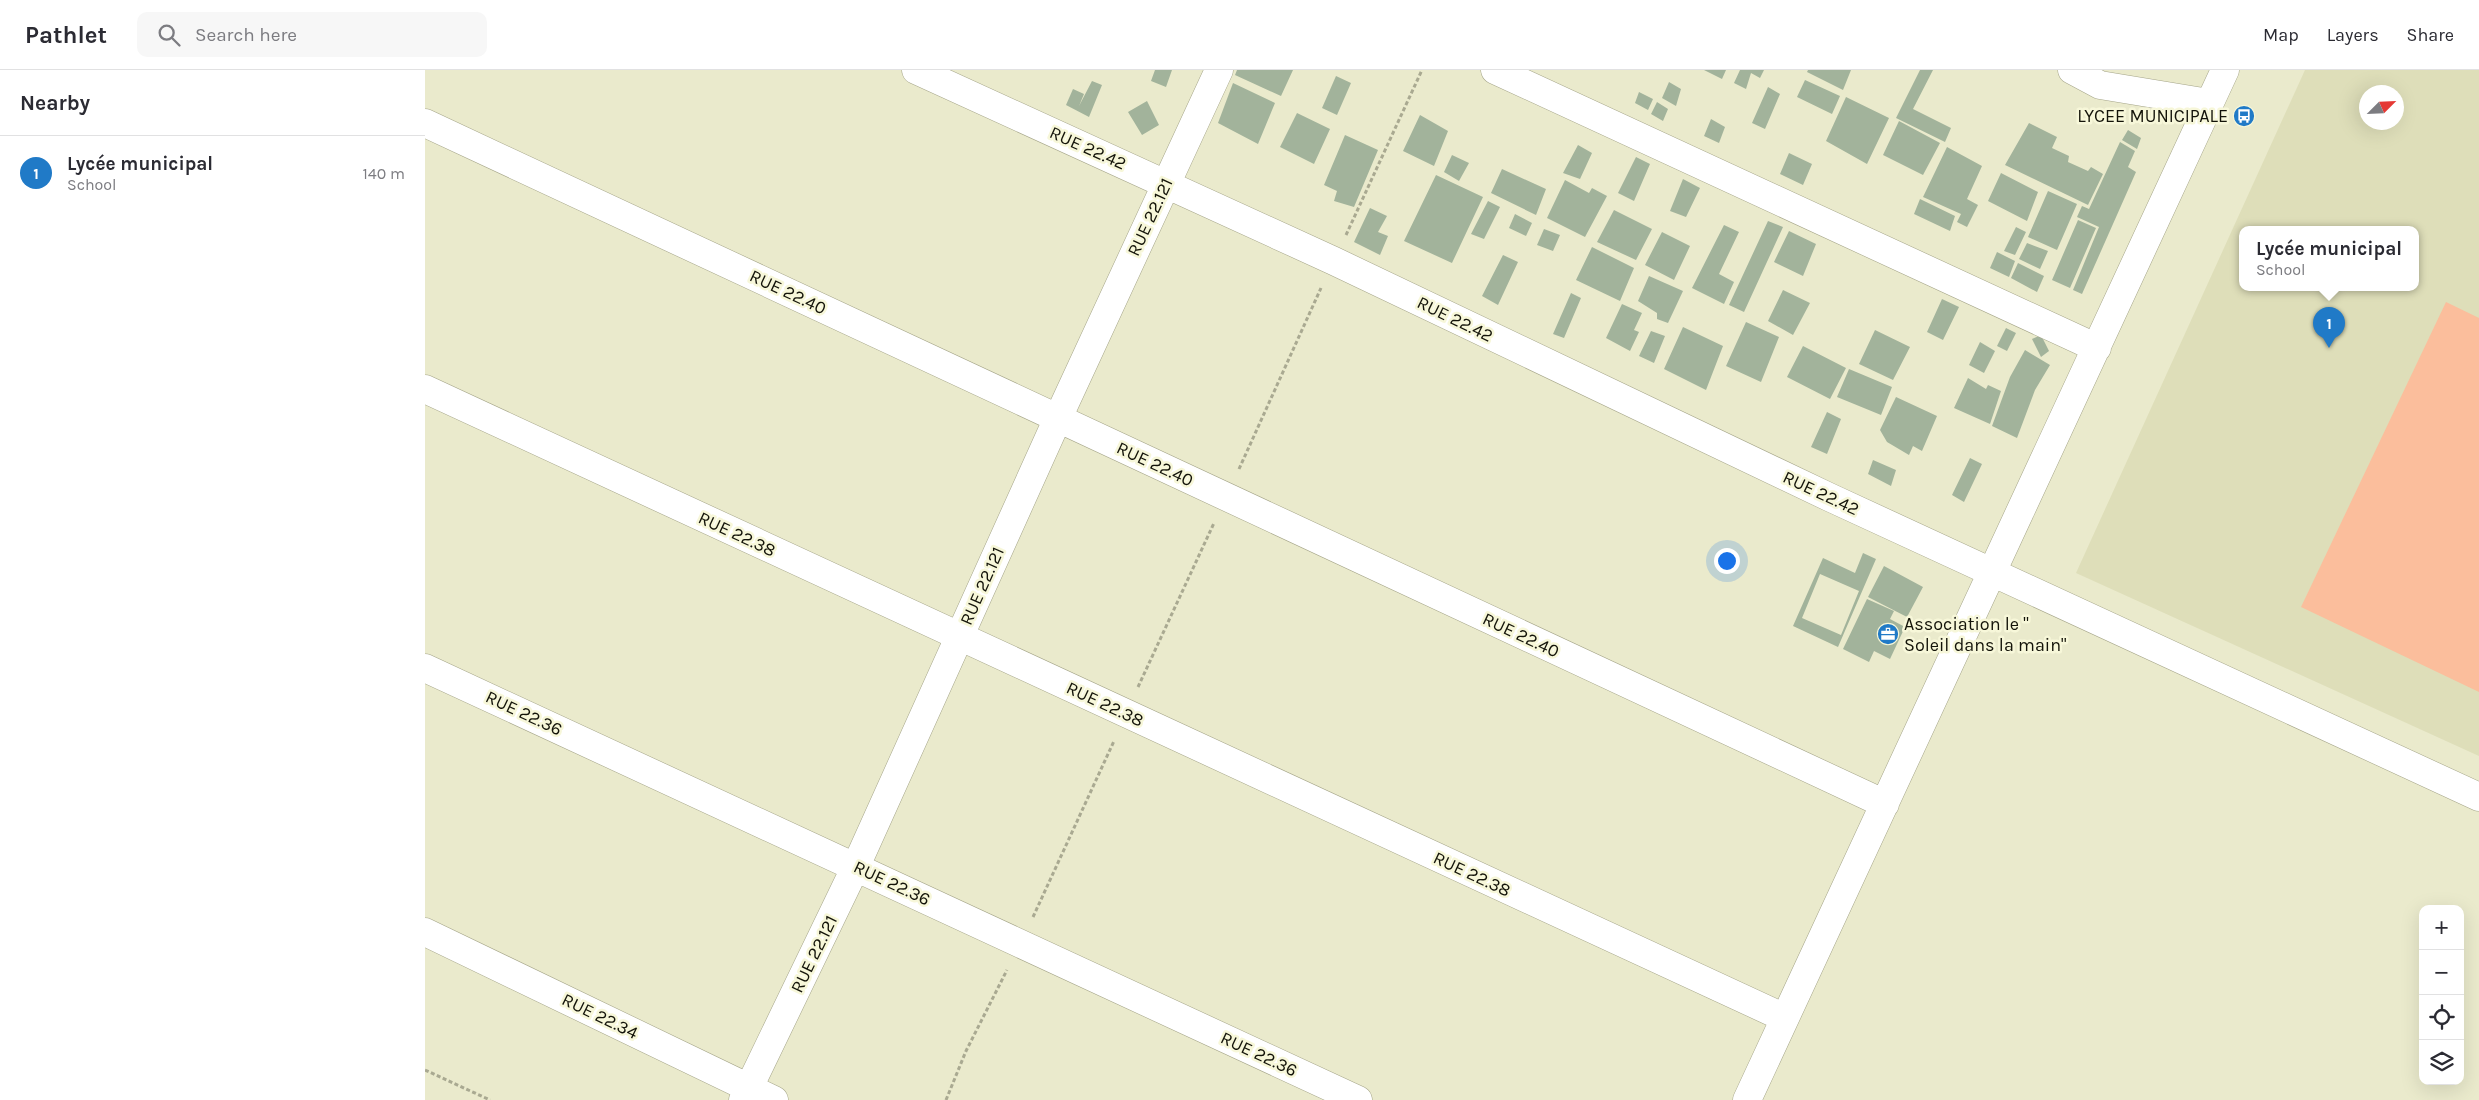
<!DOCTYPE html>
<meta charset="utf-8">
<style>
body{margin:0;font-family:Karla,sans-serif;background:#f7f7f7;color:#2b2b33}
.controls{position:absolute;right:15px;bottom:15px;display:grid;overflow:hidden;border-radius:10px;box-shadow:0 5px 20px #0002}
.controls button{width:45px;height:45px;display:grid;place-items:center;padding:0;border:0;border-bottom:1px solid #e1e1e2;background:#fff;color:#2b2b33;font:25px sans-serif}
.compass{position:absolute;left:1934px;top:15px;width:45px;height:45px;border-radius:50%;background:#fff;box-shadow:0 5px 20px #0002;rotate:66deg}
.you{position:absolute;left:1301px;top:490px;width:18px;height:18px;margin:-12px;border:4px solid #fff;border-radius:50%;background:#1a73e8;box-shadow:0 0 0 8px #1a73e833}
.badge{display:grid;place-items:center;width:32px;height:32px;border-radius:50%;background:#207ac7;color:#fff;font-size:16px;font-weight:700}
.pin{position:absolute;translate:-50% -41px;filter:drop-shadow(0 1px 2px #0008)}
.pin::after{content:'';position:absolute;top:26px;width:18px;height:15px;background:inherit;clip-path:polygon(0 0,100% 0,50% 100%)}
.popup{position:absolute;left:1814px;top:156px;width:180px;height:65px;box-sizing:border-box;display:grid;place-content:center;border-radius:10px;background:#fff;filter:drop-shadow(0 1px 4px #0005);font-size:16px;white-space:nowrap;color:#7c7c81}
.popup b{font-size:19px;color:#2b2b33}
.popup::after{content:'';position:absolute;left:50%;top:100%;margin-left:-10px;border:10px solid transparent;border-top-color:#fff}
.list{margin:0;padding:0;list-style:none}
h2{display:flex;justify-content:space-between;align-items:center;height:65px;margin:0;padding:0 20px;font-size:21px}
h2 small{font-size:16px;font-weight:400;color:#7c7c81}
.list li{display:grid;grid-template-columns:32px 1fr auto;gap:15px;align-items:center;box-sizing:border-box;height:75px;padding:0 20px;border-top:1px solid #e1e1e2}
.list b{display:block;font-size:19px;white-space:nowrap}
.list p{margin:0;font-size:16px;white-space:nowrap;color:#7c7c81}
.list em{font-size:16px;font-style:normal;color:#7c7c81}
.icon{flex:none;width:28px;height:28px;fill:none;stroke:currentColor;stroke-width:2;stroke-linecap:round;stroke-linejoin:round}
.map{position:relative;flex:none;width:2054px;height:1030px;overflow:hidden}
header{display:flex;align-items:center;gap:30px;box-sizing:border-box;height:70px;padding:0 25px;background:#fff;border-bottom:1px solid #e1e1e2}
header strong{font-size:24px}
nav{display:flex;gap:28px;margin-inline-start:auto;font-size:18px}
.search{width:350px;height:45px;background:#f7f7f7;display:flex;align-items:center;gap:12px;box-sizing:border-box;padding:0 18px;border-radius:10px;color:#7c7c81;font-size:19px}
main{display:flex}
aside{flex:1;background:#fff}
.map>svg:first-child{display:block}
</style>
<header>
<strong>Pathlet</strong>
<div class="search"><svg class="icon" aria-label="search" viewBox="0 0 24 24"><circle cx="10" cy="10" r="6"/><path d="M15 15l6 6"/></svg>Search here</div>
<nav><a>Map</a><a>Layers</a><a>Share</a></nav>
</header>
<main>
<aside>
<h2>Nearby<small></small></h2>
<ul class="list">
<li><span class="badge">1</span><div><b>Lycée municipal</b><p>School</p></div><em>140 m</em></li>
</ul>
</aside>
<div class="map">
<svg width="2054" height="1030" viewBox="0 0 2054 1030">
<rect width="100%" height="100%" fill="#eaeacc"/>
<path fill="#dedeb9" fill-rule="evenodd" d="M 1880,0 L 2054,0 L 2054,686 L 1651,503 ZM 1942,22 L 1972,22 L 1972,52 L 1942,52 ZM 1818,159 L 1990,159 L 1990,217 L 1818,217 Z"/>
<path fill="#fbbe9c" d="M 2021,232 L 2054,248 L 2054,622 L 1876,537 Z"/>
<path fill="#a2b39b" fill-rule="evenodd" d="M 730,0 L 747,0 L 741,17 L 726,11 Z
M 812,0 L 868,0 L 856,26 L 810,5 Z
M 1279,0 L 1301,0 L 1297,9 Z
M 1315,0 L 1339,0 L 1335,8 L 1326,3 L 1321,19 L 1309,13 Z
M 1383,0 L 1426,0 L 1418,20 L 1382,2 Z
M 1495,0 L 1508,0 L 1488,39 L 1526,58 L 1520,72 L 1471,48 Z
M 911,6 L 926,13 L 912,45 L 897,38 Z
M 1380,10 L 1415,26 L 1407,44 L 1372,27 Z
M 667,11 L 677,15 L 664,47 L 641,35 L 648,19 L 659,24 L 654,36 Z
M 1244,12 L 1256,19 L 1251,36 L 1237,28 Z
M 808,13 L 850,33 L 833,74 L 793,53 Z
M 1343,17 L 1355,24 L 1340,59 L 1327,53 Z
M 1214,22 L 1228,29 L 1223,40 L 1210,33 Z
M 1421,27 L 1464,48 L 1442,94 L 1401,71 Z
M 722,31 L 734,55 L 717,65 L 703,42 Z
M 1232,32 L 1243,39 L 1238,51 L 1226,44 Z
M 872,43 L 905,59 L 889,94 L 855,77 Z
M 995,45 L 1023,61 L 1009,96 L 978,81 Z
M 1286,49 L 1300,57 L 1294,73 L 1279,66 Z
M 1474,51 L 1515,73 L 1498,105 L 1458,85 Z
M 1604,53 L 1632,67 L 1627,78 L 1644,86 L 1643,92 L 1663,101 L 1666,97 L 1678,104 L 1663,135 L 1580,95 Z
M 1703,60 L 1716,68 L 1712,79 L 1697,70 Z
M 920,65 L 953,80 L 929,137 L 909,131 L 912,121 L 899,115 Z
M 1695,72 L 1710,81 L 1703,97 L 1711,102 L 1657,224 L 1648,220 L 1674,157 L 1652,147 L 1657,136 L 1664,139 Z
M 1153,75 L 1167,83 L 1155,109 L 1138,103 Z
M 1522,77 L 1557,96 L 1542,129 L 1553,135 L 1542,157 L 1532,152 L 1536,144 L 1498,127 Z
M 1364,83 L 1387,94 L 1378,115 L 1355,104 Z
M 1027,85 L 1044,93 L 1034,111 L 1019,102 Z
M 1211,87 L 1225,94 L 1209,131 L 1193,123 Z
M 1077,99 L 1121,119 L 1111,145 L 1066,123 Z
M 1576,103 L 1613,122 L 1602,151 L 1563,131 Z
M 1011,105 L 1058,127 L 1027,193 L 979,171 Z
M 1258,109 L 1275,118 L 1261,147 L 1245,141 Z
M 1140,110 L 1164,123 L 1167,118 L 1182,126 L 1160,167 L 1122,148 Z
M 1623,121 L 1652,134 L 1632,180 L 1603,167 Z
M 1495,129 L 1530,146 L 1525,161 L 1489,144 Z
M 1063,131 L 1075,137 L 1059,169 L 1046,164 Z
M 945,138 L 962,146 L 953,162 L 963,166 L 955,185 L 929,172 Z
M 1189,140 L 1227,159 L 1211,190 L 1172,172 Z
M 1090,144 L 1107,153 L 1101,166 L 1084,158 Z
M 1653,150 L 1671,158 L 1645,218 L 1627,210 Z
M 1343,151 L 1358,157 L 1319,242 L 1304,235 Z
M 1299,155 L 1314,162 L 1294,204 L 1309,212 L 1299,234 L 1267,218 Z
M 1591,157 L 1601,162 L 1590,185 L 1579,181 Z
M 1119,159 L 1135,165 L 1128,181 L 1112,175 Z
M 1364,161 L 1391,174 L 1378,206 L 1349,192 Z
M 1237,162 L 1265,176 L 1249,210 L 1220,195 Z
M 1602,173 L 1623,181 L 1615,199 L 1594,189 Z
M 1167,177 L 1209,198 L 1195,231 L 1151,210 Z
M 1572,182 L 1590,191 L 1584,207 L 1565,198 Z
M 1078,185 L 1093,192 L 1073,235 L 1057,226 Z
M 1593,193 L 1619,206 L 1612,222 L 1586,208 Z
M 1224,206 L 1258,221 L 1243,253 L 1232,249 L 1232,243 L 1213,231 Z
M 1358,220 L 1385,233 L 1368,265 L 1343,251 Z
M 1146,223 L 1156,228 L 1139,268 L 1128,264 Z
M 1517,229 L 1534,237 L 1518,270 L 1502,262 Z
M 1197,234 L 1217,243 L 1209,260 L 1214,262 L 1205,281 L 1181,268 Z
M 1321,252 L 1354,267 L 1336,312 L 1301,296 Z
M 1258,257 L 1298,276 L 1281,320 L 1239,299 Z
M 1581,258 L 1591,263 L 1582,281 L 1572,276 Z
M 1450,260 L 1485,277 L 1468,310 L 1434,294 Z
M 1226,261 L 1240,266 L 1229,293 L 1214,286 Z
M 1616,265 L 1624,281 L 1616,287 L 1607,269 Z
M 1555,272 L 1570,281 L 1559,303 L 1544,295 Z
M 1378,276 L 1421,298 L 1405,329 L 1362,307 Z
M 1600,280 L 1625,295 L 1610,320 L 1592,368 L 1567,356 L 1585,307 Z
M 1424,299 L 1467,317 L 1456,345 L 1412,327 Z
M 1543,308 L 1561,319 L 1563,315 L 1576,321 L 1565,354 L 1529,338 Z
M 1471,327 L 1512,346 L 1497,381 L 1488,376 L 1484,385 L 1462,372 L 1455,360 Z
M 1402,342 L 1416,349 L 1402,384 L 1386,377 Z
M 1545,388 L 1557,394 L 1539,432 L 1527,425 Z
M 1448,390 L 1471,400 L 1466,416 L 1443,404 Z
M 1438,483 L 1451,489 L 1413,577 L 1368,556 L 1398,488 L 1430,503 ZM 1395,504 L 1434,521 L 1416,565 L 1377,548 Z
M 1459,496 L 1498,517 L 1482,547 L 1443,527 Z
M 1442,529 L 1469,541 L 1465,549 L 1480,557 L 1465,589 L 1449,581 L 1444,592 L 1418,579 Z"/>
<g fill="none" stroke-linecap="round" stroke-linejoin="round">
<g stroke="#a5a589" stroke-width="29">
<path id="minor" d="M 491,0 L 909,191 L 1404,427 L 2054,727
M 1070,0 L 1672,278
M 1647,0 L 1675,15 L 1784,33
M 0,53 L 1460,734
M 0,319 L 1360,948
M 0,598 L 933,1030
M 0,862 L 349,1030
M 318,1030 L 431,796 L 633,348 L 794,0
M 1322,1030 L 1800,0"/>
</g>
<path stroke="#a9a991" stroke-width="3" stroke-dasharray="4 2.5" stroke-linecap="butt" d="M 921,165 L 997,0
M 814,399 L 896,218
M 713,617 L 789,453
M 608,847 L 689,671
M 0,1000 L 65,1030
M 521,1030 L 541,981 L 582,900"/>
<use href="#minor" stroke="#fff" stroke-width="28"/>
</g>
<defs>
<g id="bus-disc" transform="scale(1.125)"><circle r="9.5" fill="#207ac7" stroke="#f7f7d9"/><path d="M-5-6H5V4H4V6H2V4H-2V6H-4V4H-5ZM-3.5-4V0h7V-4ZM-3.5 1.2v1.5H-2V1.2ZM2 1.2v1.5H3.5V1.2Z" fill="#fff"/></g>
<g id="office-disc" transform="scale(1.125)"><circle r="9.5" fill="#207ac7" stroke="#f7f7d9"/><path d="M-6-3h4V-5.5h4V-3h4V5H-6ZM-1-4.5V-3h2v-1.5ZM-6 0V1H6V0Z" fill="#fff"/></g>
</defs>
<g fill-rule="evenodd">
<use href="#bus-disc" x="1819" y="46"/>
<use href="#office-disc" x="1463" y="564"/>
</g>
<g text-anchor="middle" stroke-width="5" stroke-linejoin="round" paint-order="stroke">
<g font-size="18" fill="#131309" stroke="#f7f7d9" text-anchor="end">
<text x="1803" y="52">LYCEE MUNICIPALE</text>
<text x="1479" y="560" text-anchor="start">Association le "<tspan x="1479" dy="21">Soleil dans la main"</tspan></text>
</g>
<g font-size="18" fill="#131309" stroke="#f7f7d9">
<text transform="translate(663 78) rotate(24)" y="6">RUE 22.42</text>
<text transform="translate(725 147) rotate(-65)" y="6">RUE 22.121</text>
<text transform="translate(363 222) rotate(25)" y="6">RUE 22.40</text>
<text transform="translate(1030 249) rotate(26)" y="6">RUE 22.42</text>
<text transform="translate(730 394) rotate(25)" y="6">RUE 22.40</text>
<text transform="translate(1396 423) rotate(25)" y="6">RUE 22.42</text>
<text transform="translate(312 464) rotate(25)" y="6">RUE 22.38</text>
<text transform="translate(557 516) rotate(-66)" y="6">RUE 22.121</text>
<text transform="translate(1096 565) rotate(25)" y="6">RUE 22.40</text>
<text transform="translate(680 634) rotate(25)" y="6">RUE 22.38</text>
<text transform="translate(99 643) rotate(25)" y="6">RUE 22.36</text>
<text transform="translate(1047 804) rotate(25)" y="6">RUE 22.38</text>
<text transform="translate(467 813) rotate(25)" y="6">RUE 22.36</text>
<text transform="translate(389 884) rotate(-64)" y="6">RUE 22.121</text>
<text transform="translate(175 946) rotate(26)" y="6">RUE 22.34</text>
<text transform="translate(834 984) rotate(25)" y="6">RUE 22.36</text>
</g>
</g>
</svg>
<div class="controls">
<button>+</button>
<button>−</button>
<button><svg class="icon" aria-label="locate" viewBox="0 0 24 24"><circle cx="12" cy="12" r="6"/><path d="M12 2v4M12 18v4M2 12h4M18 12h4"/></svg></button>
<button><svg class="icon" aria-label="layers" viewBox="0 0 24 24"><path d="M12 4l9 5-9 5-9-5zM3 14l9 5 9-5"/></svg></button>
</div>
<svg class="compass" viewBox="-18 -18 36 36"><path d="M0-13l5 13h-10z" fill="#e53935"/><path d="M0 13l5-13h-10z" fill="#7c7c81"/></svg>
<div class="you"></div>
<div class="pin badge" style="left:1904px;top:278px">1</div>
<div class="popup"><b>Lycée municipal</b>School</div>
</div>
</main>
